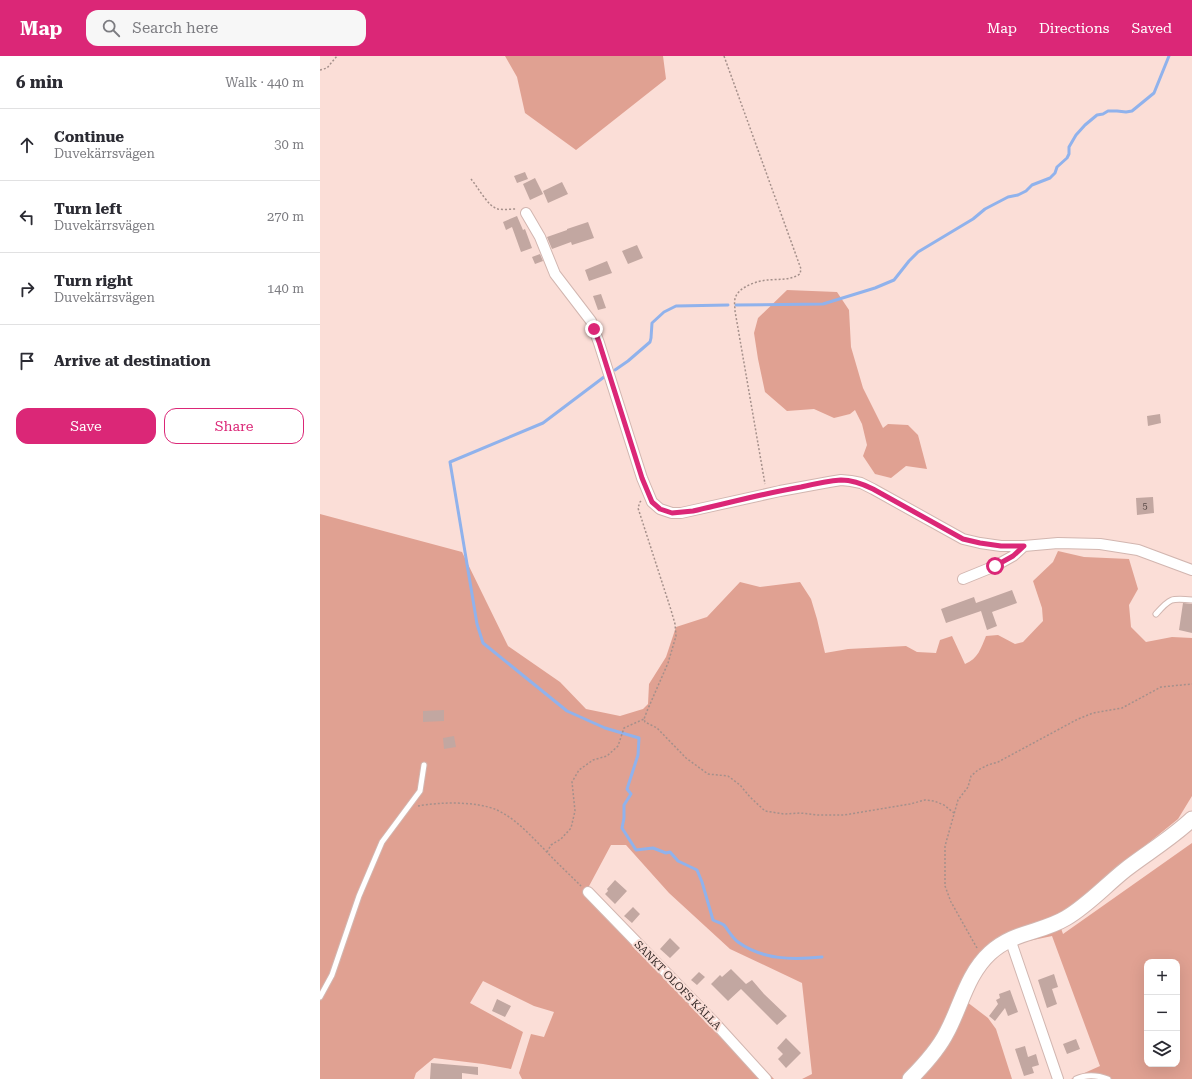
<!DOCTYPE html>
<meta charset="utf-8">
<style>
body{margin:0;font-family:"Roboto Serif",serif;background:#f7f7f7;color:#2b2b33}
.controls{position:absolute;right:12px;bottom:12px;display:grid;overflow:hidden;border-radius:8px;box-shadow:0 4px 16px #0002}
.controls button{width:36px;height:36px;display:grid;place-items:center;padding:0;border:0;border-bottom:1px solid #e1e1e2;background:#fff;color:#2b2b33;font:20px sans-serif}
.stop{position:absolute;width:12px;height:12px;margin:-9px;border:3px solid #db2777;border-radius:50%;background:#fff}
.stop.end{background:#db2777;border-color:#fff;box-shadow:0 1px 4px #0008}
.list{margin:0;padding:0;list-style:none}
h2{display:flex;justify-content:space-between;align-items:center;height:52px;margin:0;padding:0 16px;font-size:17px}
h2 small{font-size:13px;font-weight:400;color:#7c7c81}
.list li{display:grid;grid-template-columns:26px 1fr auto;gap:12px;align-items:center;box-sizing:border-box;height:72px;padding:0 16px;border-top:1px solid #e1e1e2}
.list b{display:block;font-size:15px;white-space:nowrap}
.list p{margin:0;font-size:13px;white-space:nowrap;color:#7c7c81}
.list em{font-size:13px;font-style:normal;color:#7c7c81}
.actions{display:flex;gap:8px;padding:12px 16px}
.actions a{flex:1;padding:9px 0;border:1px solid #db2777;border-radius:12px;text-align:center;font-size:14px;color:#db2777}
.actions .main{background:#db2777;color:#fff}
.icon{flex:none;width:22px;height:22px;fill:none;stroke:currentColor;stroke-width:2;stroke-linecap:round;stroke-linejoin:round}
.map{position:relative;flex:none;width:872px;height:1023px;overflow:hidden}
header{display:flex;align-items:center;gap:24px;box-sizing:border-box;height:56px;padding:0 20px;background:#db2777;color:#fff}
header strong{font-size:19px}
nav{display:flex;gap:22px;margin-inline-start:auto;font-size:14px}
.search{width:280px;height:36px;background:#f7f7f7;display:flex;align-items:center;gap:10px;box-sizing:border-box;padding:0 14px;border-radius:12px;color:#7c7c81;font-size:15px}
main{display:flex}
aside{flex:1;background:#fff}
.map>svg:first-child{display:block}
</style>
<header>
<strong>Map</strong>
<div class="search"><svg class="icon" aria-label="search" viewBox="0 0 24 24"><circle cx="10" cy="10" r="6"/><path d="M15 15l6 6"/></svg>Search here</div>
<nav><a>Map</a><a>Directions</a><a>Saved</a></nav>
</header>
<main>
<aside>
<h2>6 min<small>Walk · 440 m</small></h2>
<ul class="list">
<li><svg class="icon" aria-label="ahead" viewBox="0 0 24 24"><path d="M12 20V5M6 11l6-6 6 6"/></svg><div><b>Continue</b><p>Duvekärrsvägen</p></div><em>30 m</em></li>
<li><svg class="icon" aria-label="left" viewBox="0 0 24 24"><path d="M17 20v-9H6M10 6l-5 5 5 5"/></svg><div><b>Turn left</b><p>Duvekärrsvägen</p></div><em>270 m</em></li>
<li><svg class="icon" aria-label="right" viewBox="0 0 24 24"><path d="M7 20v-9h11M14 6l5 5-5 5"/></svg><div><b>Turn right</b><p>Duvekärrsvägen</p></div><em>140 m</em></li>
<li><svg class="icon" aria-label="arrive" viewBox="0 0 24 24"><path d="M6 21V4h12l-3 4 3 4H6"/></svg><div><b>Arrive at destination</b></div></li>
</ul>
<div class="actions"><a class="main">Save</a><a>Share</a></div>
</aside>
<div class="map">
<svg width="872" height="1023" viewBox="0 0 872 1023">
<rect width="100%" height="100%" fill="#fbded7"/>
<path fill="#e0a192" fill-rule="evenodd" d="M 185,0 L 343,0 L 346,23 L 256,94 L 205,57 L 197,21 Z
M 467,234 L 517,236 L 529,254 L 531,291 L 543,332 L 563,372 L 568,368 L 588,369 L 598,379 L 607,413 L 586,410 L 571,422 L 555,418 L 543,400 L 547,389 L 542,368 L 535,354 L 530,358 L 514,362 L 494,353 L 467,355 L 445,336 L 438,303 L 434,277 L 438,262 Z
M 0,458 L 142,496 L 188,590 L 240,626 L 266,653 L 300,660 L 323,653 L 328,648 L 329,628 L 346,601 L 356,571 L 387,561 L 420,526 L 440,531 L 480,526 L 491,543 L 497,563 L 505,597 L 528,593 L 586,590 L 597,596 L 616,597 L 620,584 L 632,580 L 645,608 C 658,603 661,592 666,580 L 678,579 L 695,588 L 703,586 L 723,565 L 722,552 L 713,525 L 733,506 L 738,495 L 764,501 L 809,503 L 818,533 L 809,549 L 811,571 L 826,586 L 852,581 L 872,582 L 872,740 L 858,763 L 737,861 L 743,878 L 872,787 L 872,1023 L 751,1023 L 780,1010 L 732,880 L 699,887 L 684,894 L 667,909 L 657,923 L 647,946 L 668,962 L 676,973 L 692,1023 L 482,1023 L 492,1018 L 482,927 L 410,893 L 349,837 L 306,789 L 291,789 L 268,832 L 454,1023 L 202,1023 L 199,1017 L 211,978 L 224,981 L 234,956 L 214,950 L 163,925 L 150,947 L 203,976 L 191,1013 L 163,1008 L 114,1002 L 96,1017 L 94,1023 L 0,1023 ZM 827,906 L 857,906 L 857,1008 L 827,1008 Z"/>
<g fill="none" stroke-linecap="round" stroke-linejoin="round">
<path stroke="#90b2ec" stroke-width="3" d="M 416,249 L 503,248 L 555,232 L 574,224 L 589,205 L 598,196 L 653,163 L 665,153 L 688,141 L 698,139 L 706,135 L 712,129 L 730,122 L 735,117 L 737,111 L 747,102 L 749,98 L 749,91 L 756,79 L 765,69 L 777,59 L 783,58 L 788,55 L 797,55 L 806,56 L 812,55 L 834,37 L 849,0
M 295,314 L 308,305 L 330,286 L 331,282 L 332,267 L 344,256 L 356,250 L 408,249
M 284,321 L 223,367 L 130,406 L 157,568 L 163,587 L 247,655 L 285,672 L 319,682 L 318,699 L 307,733 L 311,738 L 304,749 L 304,762 L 302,772 L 316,794 L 333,792 L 346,797 L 350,796 L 358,805 L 377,814 L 382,826 L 393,864 C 397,866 401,867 404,869 C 409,875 412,882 418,886 C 443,904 473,904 502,901"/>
</g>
<path fill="#c2a7a1" d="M 205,116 L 208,123 L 197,127 L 194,120 Z
M 215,122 L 223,138 L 210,144 L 203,128 Z
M 242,126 L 248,138 L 228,147 L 223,135 Z
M 197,160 L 203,174 L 205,173 L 212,192 L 201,196 L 192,171 L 186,174 L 183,166 Z
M 268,166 L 274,182 L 252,189 L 251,186 L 232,193 L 227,181 L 247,174 L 247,173 Z
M 317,189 L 323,202 L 308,208 L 302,195 Z
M 220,198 L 223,205 L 215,208 L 212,201 Z
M 287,205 L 292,217 L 269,225 L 265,214 Z
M 281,238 L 286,252 L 278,254 L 273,240 Z
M 840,358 L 841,367 L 828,370 L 827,360 Z
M 833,441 L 834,457 L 817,459 L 816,442 Z
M 692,534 L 697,547 L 672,556 L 677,570 L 667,574 L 661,555 L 626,567 L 621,553 L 654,541 L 656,547 Z
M 863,547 L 872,548 L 872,577 L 859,574 Z
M 124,654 L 124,665 L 103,666 L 103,655 Z
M 134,680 L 136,691 L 124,693 L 123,682 Z
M 295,824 L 307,835 L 295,848 L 285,838 L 288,835 L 287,833 Z
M 313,851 L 320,858 L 312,867 L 304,860 Z
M 350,882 L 360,892 L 350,902 L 340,893 Z
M 411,913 L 426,928 L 432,924 L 444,938 L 467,960 L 457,969 L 421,933 L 408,945 L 391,928 L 400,919 L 402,921 Z
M 379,916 L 385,921 L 377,929 L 371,924 Z
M 734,918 L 738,931 L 732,933 L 737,948 L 727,952 L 718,924 Z
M 690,934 L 698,956 L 688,960 L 685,952 L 675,965 L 669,960 L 678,948 L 676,944 L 680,942 L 679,938 Z
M 177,943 L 191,950 L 185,961 L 172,955 Z
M 466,982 L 481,997 L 466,1012 L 458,1003 L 463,998 L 457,992 Z
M 756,983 L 760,993 L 747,998 L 743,988 Z
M 705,990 L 708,1001 L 716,998 L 719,1009 L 712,1011 L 714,1017 L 704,1020 L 695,993 Z
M 111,1007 L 158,1011 L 158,1019 L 142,1017 L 142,1023 L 110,1023 Z"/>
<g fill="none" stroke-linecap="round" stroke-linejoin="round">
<g stroke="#d2b6b0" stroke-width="7">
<path id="lane" d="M 836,558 C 850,542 851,542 872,544
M 0,941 L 12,919 L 39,840 L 62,786 L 100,735 L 104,709
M 756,1023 C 767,1018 777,1019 788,1023"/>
</g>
<g stroke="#d2b6b0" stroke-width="12">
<path id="street" d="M 206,157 L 220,181 L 235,218 L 271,265 L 279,287 L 322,422 L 332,446 L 340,453 L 352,457 L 361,457 L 460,435 L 509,426 L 521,424 L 531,425 L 541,427 L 553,433 L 643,483 L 660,487 L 681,490 L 704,490 L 738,487 L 780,488 L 818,494 L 872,514
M 643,523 L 675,510 L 693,500 L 704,490
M 268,836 L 395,967 L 446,1023
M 690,883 L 738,1023"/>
</g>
<g stroke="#d2b6b0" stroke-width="17">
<path id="secondary" d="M 590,1023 C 604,1009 618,994 627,976 C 641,950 647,918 670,897 C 694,875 721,877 746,862 C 768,849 785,830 805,814 C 827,797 852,782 872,763"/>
</g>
<path stroke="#a5908b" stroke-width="1.5" stroke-dasharray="2 2" stroke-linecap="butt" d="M 404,0 L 481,213 L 480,218 C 471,224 460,223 449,224 C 439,224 417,231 415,243 C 414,247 415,251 415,255 L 445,428
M 0,14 L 7,12 L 17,0
M 151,123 C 158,131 168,151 178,153 C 184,154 191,153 197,153
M 321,445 L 320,446 L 318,452 L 351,554 L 355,568 L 356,580 L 348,607 L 327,655 L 324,663 L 325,666 L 337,672 L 366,702 L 388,718 L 408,720 L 420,729 L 430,741 L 445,755 L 464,758 L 480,757 L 498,759 L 524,759 L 590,748 L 605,744 L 614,745 L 624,749 L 634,757
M 98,750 C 120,746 156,745 177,754 C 196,763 210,779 224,793 C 236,806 249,818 261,830
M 227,796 L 231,789 L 241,783 L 251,772 L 255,755 L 252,726 L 259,714 L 273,704 L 287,700 L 298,690 L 304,672 L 324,663
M 657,892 L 631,846 L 625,830 L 625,790 L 638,744 L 648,731 L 651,720 L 658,714 L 668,709 L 678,706 L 758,663 L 773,657 L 802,652 L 841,631 L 872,628"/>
<use href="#lane" stroke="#fff" stroke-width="5"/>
<use href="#street" stroke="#fff" stroke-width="10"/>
<use href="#secondary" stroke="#fff" stroke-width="15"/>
</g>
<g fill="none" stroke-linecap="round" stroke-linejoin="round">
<path stroke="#db2777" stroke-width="5" d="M 274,273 L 279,286 L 322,422 L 332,446 L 340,453 L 352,457 L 373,455 C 409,447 445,437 481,431 C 494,428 508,425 521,424 C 533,424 543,428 553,433 L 643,483 L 660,487 L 681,490 L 704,490 L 693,500 L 675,510"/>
</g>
<g text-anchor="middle" stroke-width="4" stroke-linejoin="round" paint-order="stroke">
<g font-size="9" fill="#574845">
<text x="825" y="453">5</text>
</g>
<g font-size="11" fill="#332826" stroke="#fbded7">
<text transform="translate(358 929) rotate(46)" y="4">SANKT OLOFS KÄLLA</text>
</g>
</g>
</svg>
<div class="controls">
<button>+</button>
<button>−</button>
<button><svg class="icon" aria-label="layers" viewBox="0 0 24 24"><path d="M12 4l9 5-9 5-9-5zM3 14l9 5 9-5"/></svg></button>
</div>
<div class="stop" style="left:675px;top:510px"></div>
<div class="stop end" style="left:274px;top:273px"></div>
</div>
</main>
